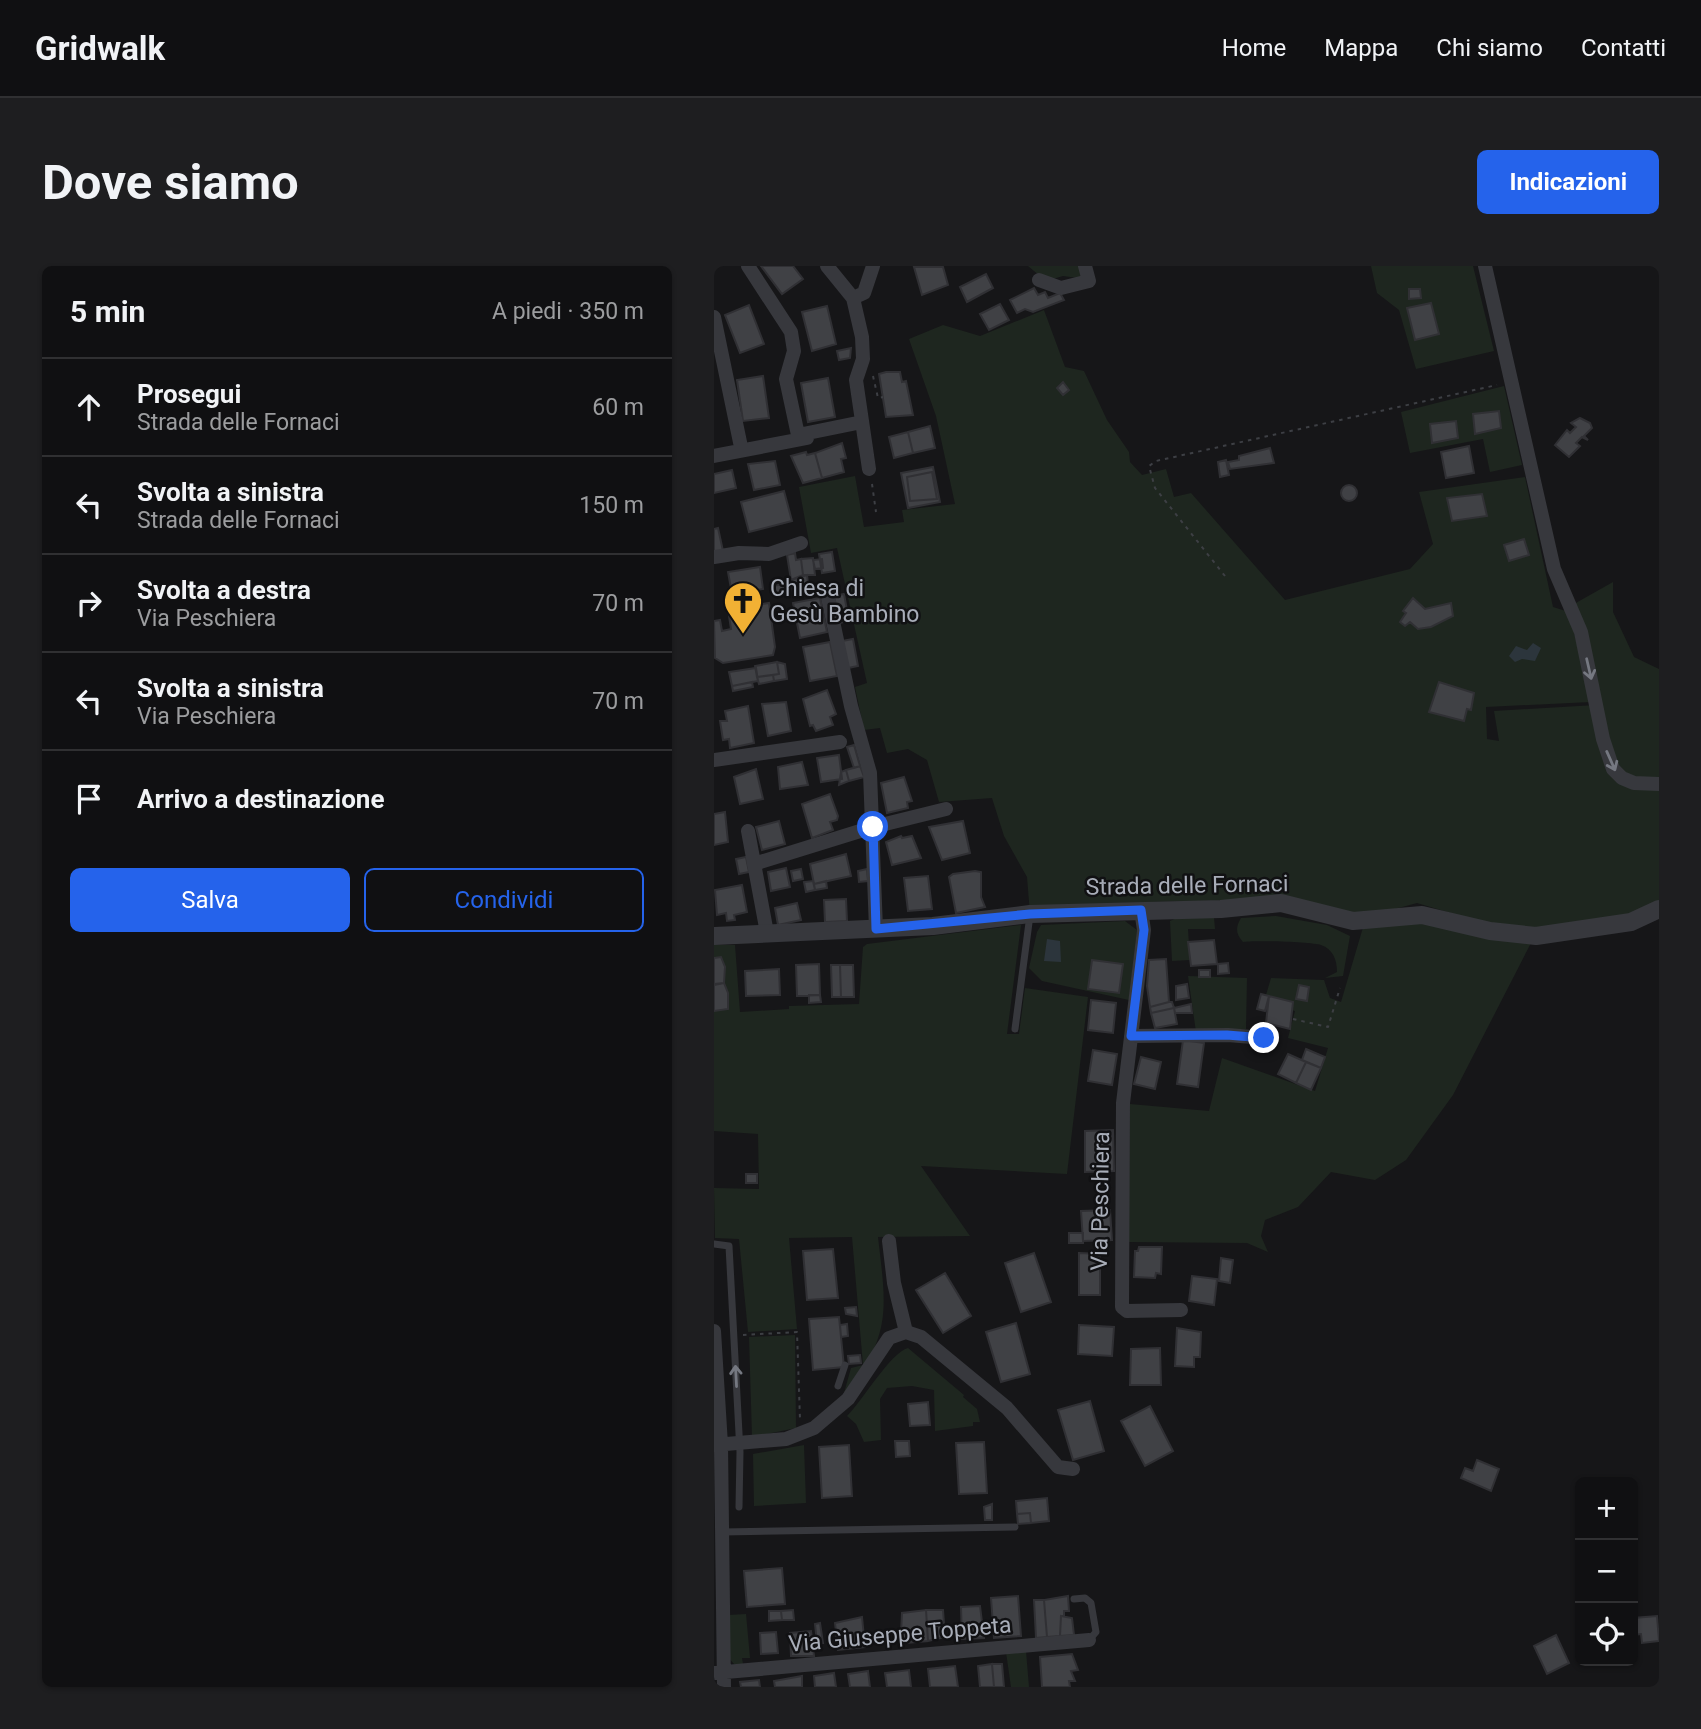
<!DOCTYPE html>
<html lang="it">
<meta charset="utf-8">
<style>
body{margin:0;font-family:Roboto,sans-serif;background:#1e1e20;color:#f1f3f6}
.controls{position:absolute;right:21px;bottom:21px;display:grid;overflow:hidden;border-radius:10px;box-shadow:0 2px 5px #0004}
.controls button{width:63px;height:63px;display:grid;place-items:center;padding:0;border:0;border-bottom:2px solid #303032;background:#101012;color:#f1f3f6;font:35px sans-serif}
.stop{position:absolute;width:21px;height:21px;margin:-16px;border:5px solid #2563eb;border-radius:50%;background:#fff}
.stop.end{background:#2563eb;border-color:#fff;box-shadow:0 2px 7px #0008}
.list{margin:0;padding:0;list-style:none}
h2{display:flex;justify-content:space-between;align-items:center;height:91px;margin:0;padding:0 28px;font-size:30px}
h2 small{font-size:23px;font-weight:400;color:#9c9d9f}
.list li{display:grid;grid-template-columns:46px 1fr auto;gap:21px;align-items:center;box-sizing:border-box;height:98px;padding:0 28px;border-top:2px solid #303032}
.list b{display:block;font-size:26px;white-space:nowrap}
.list p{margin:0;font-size:23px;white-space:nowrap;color:#9c9d9f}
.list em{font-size:23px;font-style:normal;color:#9c9d9f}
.actions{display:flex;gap:14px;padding:21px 28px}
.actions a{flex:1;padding:16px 0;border:2px solid #2563eb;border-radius:10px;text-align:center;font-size:24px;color:#2563eb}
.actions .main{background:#2563eb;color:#fff}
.icon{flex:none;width:38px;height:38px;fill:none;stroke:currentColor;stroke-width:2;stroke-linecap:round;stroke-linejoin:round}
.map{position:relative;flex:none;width:945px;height:1421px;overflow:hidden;border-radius:10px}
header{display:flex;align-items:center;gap:42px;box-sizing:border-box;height:98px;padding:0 35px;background:#101012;border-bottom:2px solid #303032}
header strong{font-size:33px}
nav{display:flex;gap:38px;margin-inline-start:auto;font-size:24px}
.intro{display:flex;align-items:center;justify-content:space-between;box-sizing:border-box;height:168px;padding:0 42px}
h1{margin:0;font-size:49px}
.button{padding:18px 32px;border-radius:10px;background:#2563eb;color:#fff;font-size:24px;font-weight:700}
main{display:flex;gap:42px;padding:0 42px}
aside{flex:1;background:#101012;border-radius:10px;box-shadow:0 2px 5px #0004}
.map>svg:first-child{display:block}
</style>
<header>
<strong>Gridwalk</strong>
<nav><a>Home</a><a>Mappa</a><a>Chi siamo</a><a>Contatti</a></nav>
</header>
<div class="intro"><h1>Dove siamo</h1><a class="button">Indicazioni</a></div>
<main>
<aside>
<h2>5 min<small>A piedi · 350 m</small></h2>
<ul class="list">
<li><svg class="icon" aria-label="ahead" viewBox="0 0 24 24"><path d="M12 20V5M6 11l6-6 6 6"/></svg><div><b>Prosegui</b><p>Strada delle Fornaci</p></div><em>60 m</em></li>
<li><svg class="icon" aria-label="left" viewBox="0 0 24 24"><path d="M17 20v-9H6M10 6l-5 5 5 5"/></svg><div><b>Svolta a sinistra</b><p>Strada delle Fornaci</p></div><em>150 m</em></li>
<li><svg class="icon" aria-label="right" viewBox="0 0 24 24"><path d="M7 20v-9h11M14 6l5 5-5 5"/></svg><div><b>Svolta a destra</b><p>Via Peschiera</p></div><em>70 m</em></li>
<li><svg class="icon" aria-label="left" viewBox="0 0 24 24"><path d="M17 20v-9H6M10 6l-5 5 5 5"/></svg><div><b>Svolta a sinistra</b><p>Via Peschiera</p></div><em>70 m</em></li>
<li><svg class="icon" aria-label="arrive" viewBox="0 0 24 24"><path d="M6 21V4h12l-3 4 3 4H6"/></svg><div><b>Arrivo a destinazione</b></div></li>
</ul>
<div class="actions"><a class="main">Salva</a><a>Condividi</a></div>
</aside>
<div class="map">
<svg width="945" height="1421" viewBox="0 0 945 1421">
<rect width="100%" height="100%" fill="#161618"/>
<path fill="#1e261f" d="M 314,0 L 371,0 L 372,13 L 349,10 L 332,15 Z
M 657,0 L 759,0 L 780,85 L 702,103 L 685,44 L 663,27 Z
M 330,44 L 351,101 L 370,105 L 393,154 L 415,186 L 416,196 L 428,209 L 452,203 L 460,231 L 477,227 L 571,334 L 696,303 L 719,278 L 705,226 L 811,211 L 839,341 L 855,346 L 877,436 L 772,441 L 773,473 L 785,475 L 780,445 L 882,439 L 860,338 L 899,316 L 899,346 L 920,391 L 945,403 L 945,639 L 931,647 L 822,666 L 777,659 L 703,637 L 655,650 L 535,634 L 435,636 L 316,648 L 313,611 L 290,570 L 278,532 L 225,536 L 213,494 L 194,483 L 173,487 L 166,462 L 150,464 L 141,421 L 153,417 L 123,282 L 97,287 L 85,221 L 141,210 L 150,261 L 190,256 L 188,244 L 241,238 L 222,150 L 195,73 L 229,59 L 266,70 Z
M 790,120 L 808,199 L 776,206 L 769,173 L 696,187 L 687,146 Z
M 562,650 L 613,659 L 636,670 L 629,710 L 611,712 L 623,706 C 623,694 619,683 607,679 C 598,676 539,674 529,676 C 522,668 521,662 527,652 Z
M 465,651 L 500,652 L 501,663 L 474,663 L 476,694 L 458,695 L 456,655 Z
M 411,655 L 423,664 L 415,734 L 328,715 L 315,702 L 323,666 L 327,659 Z
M 716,655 L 818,675 L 739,829 L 692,894 L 661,914 L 617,906 L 584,941 L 551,954 L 547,970 L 554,986 L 533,977 L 414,976 L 416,838 L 495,845 L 508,792 L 601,825 L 614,782 L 574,772 L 581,745 L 577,744 L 579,736 L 552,729 L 557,712 L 610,714 L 616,732 L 627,736 L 650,658 Z
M 307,659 L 293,768 L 305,768 L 311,722 L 374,731 L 353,908 L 207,900 L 256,970 L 164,971 C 172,1040 179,1071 130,1127 L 137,1102 L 149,1099 L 138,971 L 75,972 L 83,1063 L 34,1066 L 25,973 L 1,972 L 0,922 L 45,923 L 44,868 L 0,865 L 0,679 L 21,679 L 26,746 L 75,743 L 75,740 L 145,738 L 149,681 L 153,678 Z
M 474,710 L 533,712 L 532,763 L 482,766 Z
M 81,1069 L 82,1162 L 38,1171 L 35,1071 Z
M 194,1082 L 250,1129 L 249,1131 L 263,1143 L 266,1156 L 259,1156 L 259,1160 L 221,1165 L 220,1124 L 198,1120 L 173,1122 L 166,1133 L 167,1174 L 150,1176 L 142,1158 L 133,1150 C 149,1134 177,1086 194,1082 Z
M 90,1179 L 92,1237 L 40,1240 L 39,1188 Z
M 32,1348 L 36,1392 L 28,1392 L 29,1398 L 20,1398 L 14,1391 L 14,1349 Z
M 312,1385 L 315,1421 L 297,1421 L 292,1386 Z"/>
<path fill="#2c353c" d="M 819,377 L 827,382 L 821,395 L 808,393 L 801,396 L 795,390 L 802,380 L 813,384 Z
M 333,673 L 346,675 L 347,696 L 330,695 Z"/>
<path fill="#404145" stroke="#303034" stroke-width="2" d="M 47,0 L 79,0 L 89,13 L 68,28 Z
M 200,1 L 229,1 L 234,19 L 208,29 Z
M 272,8 L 279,22 L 253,36 L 246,21 Z
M 320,22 L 324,29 L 331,26 L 334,32 L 346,27 L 350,34 L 319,46 L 311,43 L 303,47 L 296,34 Z
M 695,23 L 706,23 L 707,32 L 695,33 Z
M 717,37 L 725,68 L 701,74 L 693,42 Z
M 286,38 L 295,54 L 275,64 L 266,48 Z
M 35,39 L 50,78 L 26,87 L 11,49 Z
M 113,40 L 122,78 L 98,85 L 88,46 Z
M 137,82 L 136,92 L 125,94 L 123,85 Z
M 172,106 L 186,106 L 188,116 L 192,115 L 199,149 L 172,151 L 165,108 Z
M 49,110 L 55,152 L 29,155 L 23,114 Z
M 114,112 L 121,151 L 94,156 L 87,117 Z
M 349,116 L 355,124 L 349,129 L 343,122 Z
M 785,145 L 787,162 L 761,168 L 759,148 Z
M 866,152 L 876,157 L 878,162 L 870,170 L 874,174 L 868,171 L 862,177 L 866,180 L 855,191 L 841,179 L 853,164 L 856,167 L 862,161 L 857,157 Z
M 742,155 L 744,172 L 718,177 L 716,158 Z
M 216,160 L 221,182 L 199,187 L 194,166 Z
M 194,166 L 199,187 L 180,192 L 175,171 Z
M 128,177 L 132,192 L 127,193 L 130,206 L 108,212 L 101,187 Z
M 755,180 L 760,207 L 732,212 L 727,186 Z
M 556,182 L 560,197 L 516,203 L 514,196 L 525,194 L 525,190 Z
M 92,186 L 93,189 L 101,187 L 108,212 L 89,217 L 77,190 Z
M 512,194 L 515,209 L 506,211 L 504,196 Z
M 61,195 L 66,219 L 40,224 L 34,198 Z
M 219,201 L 226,236 L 194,242 L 187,207 Z
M 18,204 L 22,222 L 0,227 L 0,208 Z
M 218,206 L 223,233 L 196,235 L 193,211 Z
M627 227a8 8 0 1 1 16 0a8 8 0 1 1-16 0Z
M 70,225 L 78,255 L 35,266 L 27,236 Z
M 768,228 L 773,250 L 738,255 L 733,232 Z
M 4,262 L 9,285 L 0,286 L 0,263 Z
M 810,273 L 815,289 L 795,295 L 790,279 Z
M 118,286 L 121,305 L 108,307 L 105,288 Z
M 81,287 L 82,294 L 87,293 L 89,309 L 77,314 L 73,289 Z
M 99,292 L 101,309 L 89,309 L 87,293 Z
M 108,293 L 109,302 L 101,303 L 99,294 Z
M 46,301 L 49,323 L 18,328 L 14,306 Z
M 93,309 L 95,325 L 79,327 L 77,314 Z
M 69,318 L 70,327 L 60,328 L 59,320 Z
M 130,328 L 135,355 L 125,357 L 120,330 Z
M 106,332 L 113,366 L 86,372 L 79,337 Z
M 699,332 L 711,343 L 737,337 L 739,350 L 717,361 L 704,363 L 696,356 L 691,360 L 686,356 L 692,347 L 689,345 Z
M 55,337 L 61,381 L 59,389 L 9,397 L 1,392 L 0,355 L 6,354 L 8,365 L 17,363 L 14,343 Z
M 139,373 L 144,400 L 134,402 L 128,375 Z
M 116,376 L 123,410 L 96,415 L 89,381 Z
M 63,396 L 65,408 L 43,411 L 41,400 Z
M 63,396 L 71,398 L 73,413 L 60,415 L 59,409 L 65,408 Z
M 42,402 L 44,415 L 18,420 L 15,406 Z
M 59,409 L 60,415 L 45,418 L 43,411 Z
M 38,416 L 39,421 L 19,425 L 18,420 Z
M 725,416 L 760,427 L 757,444 L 753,443 L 750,455 L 715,446 Z
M 113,424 L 122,448 L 116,451 L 119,459 L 102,465 L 99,459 L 96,460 L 89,433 Z
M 72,436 L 77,465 L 54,470 L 48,438 Z
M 34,440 L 40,477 L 16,482 L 15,473 L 9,474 L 6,455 L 13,455 L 11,445 Z
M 140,479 L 146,500 L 140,502 L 133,481 Z
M 125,489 L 128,513 L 107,516 L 103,492 Z
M 88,496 L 94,519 L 66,523 L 64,501 Z
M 146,500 L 150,511 L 135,515 L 132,504 Z
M 42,503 L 49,533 L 26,538 L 20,511 Z
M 132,504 L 135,515 L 125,519 L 127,506 Z
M 190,511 L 198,535 L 193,536 L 194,542 L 173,547 L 167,517 Z
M 116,528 L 124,550 L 123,554 L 116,556 L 119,564 L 98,572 L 88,538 Z
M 11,546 L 14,576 L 0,579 L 0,548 Z
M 65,555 L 71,578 L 48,584 L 42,561 Z
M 249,555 L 256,587 L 228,594 L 215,561 Z
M 187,570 L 188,572 L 198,570 L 207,592 L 178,599 L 172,576 Z
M 132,588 L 137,610 L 100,618 L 96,598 Z
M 32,591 L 35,606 L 25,608 L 22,593 Z
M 72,602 L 76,621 L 57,625 L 54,606 Z
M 87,603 L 89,613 L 79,615 L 77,605 Z
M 153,603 L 154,615 L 145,616 L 144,605 Z
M 261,605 L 267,606 L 267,631 L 271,641 L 242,647 L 235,611 L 239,608 Z
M 214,610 L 218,643 L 194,645 L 190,612 Z
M 99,615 L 101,624 L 92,626 L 90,616 Z
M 112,615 L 113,622 L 101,624 L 100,618 Z
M 28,619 L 33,646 L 20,649 L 21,654 L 13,655 L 12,647 L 3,649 L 1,624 Z
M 132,633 L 133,655 L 111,656 L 110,634 Z
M 83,637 L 87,654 L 64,659 L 61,642 Z
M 500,674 L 503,698 L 477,700 L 474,676 Z
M 7,691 L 11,701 L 10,717 L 0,718 L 0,692 Z
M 452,693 L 455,736 L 436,741 L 433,720 L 435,694 Z
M 378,694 L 409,698 L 405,727 L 374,723 Z
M 514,697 L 515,707 L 504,708 L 504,698 Z
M 105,698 L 106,729 L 83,730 L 82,699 Z
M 117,699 L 126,699 L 127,731 L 118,731 Z
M 126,699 L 139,699 L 140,731 L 127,731 Z
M 65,703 L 66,729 L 32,730 L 31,705 Z
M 485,704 L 496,704 L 496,711 L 485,711 Z
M 10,717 L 14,727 L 14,743 L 0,745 L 0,719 Z
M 473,718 L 475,732 L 462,734 L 462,720 Z
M 585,719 L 595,721 L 593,735 L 582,733 Z
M 547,728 L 555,730 L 551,745 L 543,743 Z
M 95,729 L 106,729 L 107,736 L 95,737 Z
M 555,730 L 579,736 L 576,763 L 552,757 Z
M 377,734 L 402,737 L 399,767 L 374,764 Z
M 455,736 L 458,736 L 460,742 L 437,747 L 436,741 Z
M 477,738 L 478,747 L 461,747 L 460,742 Z
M 460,742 L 463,758 L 441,762 L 437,747 Z
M 469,774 L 490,777 L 484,821 L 463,818 Z
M 592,783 L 611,791 L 607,802 L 588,794 Z
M 379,784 L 403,788 L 398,819 L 374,815 Z
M 574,788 L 592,796 L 582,817 L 564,808 Z
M 427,791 L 447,796 L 441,823 L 420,818 Z
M 592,796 L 607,802 L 597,824 L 582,817 Z
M 399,864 L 400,905 L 371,906 L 371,865 Z
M 32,908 L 43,908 L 43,917 L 32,917 Z
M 396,944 L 398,974 L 369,975 L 367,945 Z
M 355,967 L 369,967 L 369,977 L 355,977 Z
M 425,981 L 448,981 L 447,1008 L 442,1007 L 441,1012 L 420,1011 L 421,985 L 424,985 Z
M 119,983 L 124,1032 L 93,1034 L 89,985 Z
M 320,987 L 337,1036 L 307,1046 L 291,997 Z
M 365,987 L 386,988 L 386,1029 L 365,1029 Z
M 507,992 L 519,994 L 516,1017 L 505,1015 Z
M 231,1007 L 257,1050 L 229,1067 L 202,1024 Z
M 478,1010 L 503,1013 L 500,1039 L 475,1035 Z
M 142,1041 L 143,1050 L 132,1048 L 131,1042 Z
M 125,1051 L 130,1101 L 99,1104 L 95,1053 Z
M 302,1057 L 316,1108 L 287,1116 L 272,1066 Z
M 133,1058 L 134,1070 L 127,1071 L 126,1059 Z
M 365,1059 L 400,1061 L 398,1090 L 364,1088 Z
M 463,1062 L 487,1066 L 486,1091 L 480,1091 L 480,1101 L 461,1100 Z
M 446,1082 L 447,1119 L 416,1119 L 417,1083 Z
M 146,1089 L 147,1097 L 135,1098 L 134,1090 Z
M 376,1135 L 390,1185 L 359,1194 L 344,1144 Z
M 214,1136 L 216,1159 L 196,1160 L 194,1138 Z
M 436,1140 L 459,1185 L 431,1200 L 407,1155 Z
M 181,1175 L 195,1175 L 196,1190 L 182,1191 Z
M 270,1176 L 273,1227 L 245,1228 L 242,1177 Z
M 135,1179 L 138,1230 L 108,1232 L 105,1181 Z
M 763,1194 L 785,1203 L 777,1225 L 747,1212 L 751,1202 L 759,1205 Z
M 333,1232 L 335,1255 L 317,1257 L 316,1247 L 303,1248 L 302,1235 Z
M 278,1238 L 278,1254 L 271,1254 L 270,1241 Z
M 316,1247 L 317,1257 L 304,1258 L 303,1248 Z
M 68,1302 L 71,1338 L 33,1341 L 30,1305 Z
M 304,1330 L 307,1370 L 280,1372 L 277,1332 Z
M 354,1330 L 355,1345 L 350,1345 L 350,1350 L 347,1350 L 346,1370 L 333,1371 L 330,1334 Z
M 320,1334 L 330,1334 L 333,1371 L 322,1372 Z
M 266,1340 L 270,1372 L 248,1373 L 247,1341 Z
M 79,1344 L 80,1354 L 68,1354 L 67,1345 Z
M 212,1344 L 229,1344 L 231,1371 L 214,1375 Z
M 212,1344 L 214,1375 L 192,1377 L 187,1367 L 188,1347 Z
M 55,1345 L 67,1345 L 68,1354 L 55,1355 Z
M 347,1350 L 358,1352 L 360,1369 L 346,1370 Z
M 943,1350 L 945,1375 L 928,1377 L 927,1368 L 919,1369 L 919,1352 Z
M 148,1351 L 151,1381 L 124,1384 L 121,1357 Z
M 106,1357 L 109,1377 L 103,1377 L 101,1358 Z
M 97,1365 L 100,1390 L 77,1390 L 76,1367 Z
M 62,1366 L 64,1387 L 47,1388 L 46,1367 Z
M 842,1369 L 855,1397 L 833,1408 L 820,1380 Z
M 358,1388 L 364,1404 L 357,1405 L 361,1415 L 355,1415 L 356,1421 L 328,1421 L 326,1391 Z
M 278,1398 L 288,1398 L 290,1421 L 280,1421 Z
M 278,1398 L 280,1421 L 266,1421 L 264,1400 Z
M 241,1400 L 244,1421 L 216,1421 L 214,1403 Z
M 195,1404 L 197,1421 L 173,1421 L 171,1407 Z
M 154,1405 L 156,1421 L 136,1421 L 134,1408 Z
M 120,1407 L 122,1421 L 101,1421 L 100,1410 Z
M 88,1410 L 88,1421 L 61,1421 L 60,1415 Z
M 45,1414 L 46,1421 L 27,1421 L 26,1416 Z"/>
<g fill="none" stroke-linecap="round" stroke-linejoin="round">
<path stroke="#3d3f44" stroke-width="2" stroke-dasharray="3.5 5" stroke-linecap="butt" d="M 159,110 L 164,132 L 169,131
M 158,218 L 162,246
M 511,310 L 441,222 L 435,200 L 442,195 L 783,119
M 579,753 L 614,761 L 626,722
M 29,1069 L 83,1066 L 86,1153"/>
<path stroke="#37383d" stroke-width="7" d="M 301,763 L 316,649
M 0,978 L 15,980 L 26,1186 L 25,1241
M 124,1120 L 131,1099
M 9,1266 L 301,1261
M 360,1333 L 371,1332 L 377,1337 L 382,1366 L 375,1374"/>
<path stroke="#37383d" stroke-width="14" d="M 34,0 L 77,66 L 80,85 L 72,113 L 84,169 L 148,156
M 113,0 L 139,32 L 148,71 L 149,93 L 142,114 L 155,203
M 771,0 L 840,303 L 867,366 L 889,473 L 899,503 L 908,512 L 920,517 L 945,518
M 325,14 L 347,22 L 375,15 L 371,0
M 139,32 L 150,27 L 159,0
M 0,51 L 27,181
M 0,190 L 93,172
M 0,291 L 25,287 L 55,288 L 87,277
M 113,327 L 137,440 L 156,507 L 162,663
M 0,494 L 126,476
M 34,565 L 53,667
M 40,598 L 159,561 L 232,543
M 427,644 L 430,664 L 409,837 L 408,1041 L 413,1045 L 467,1044
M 417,770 L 514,769 L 550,772
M 175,975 L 180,1017 L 192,1066
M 0,1065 L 7,1179 L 10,1421
M 0,1179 L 72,1173 L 100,1162 L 134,1133 L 175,1072 L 192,1066 L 207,1071 L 293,1142 L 344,1201 L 359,1203
M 0,1407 L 375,1374"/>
<path stroke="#37383d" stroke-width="18" d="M 0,670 L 219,660 L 316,648 L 507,643 L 567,637 L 639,655 L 708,649 L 776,665 L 822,670 L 917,656 L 945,643"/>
</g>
<defs><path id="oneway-shaft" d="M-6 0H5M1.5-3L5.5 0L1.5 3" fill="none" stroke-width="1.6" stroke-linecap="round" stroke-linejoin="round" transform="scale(1.75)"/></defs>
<g stroke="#757881">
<use href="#oneway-shaft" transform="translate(875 403) rotate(77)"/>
<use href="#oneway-shaft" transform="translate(897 495) rotate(66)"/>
<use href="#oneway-shaft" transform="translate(22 1110) rotate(-93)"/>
</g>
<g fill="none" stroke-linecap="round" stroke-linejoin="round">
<path stroke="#2563eb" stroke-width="9" d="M 159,561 L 162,663 L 316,648 L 427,644 L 430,664 L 417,770 L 513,769 L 550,772"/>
</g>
<defs>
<g id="church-pin" transform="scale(2.0125)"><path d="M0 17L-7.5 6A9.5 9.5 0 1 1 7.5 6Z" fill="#f2b134" stroke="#111113"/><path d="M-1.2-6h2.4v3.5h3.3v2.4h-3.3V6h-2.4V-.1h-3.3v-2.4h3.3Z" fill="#111"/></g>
</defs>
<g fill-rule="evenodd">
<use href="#church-pin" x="29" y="335"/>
</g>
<g text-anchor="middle" stroke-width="5" stroke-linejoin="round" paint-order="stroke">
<g font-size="23" fill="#a8adb8" stroke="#111113" text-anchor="start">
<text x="56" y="330">Chiesa di<tspan x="56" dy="26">Gesù Bambino</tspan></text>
</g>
<g font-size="23" fill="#a8adb8" stroke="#111113">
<text transform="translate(473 619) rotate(-1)" y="8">Strada delle Fornaci</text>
<text transform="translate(386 935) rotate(-89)" y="8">Via Peschiera</text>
<text transform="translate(186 1368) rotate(-5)" y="8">Via Giuseppe Toppeta</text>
</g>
</g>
</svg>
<div class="controls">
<button>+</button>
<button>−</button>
<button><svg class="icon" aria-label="locate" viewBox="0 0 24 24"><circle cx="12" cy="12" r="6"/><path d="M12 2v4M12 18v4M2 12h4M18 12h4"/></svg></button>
</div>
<div class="stop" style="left:159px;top:561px"></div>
<div class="stop end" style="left:550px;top:772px"></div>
</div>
</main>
